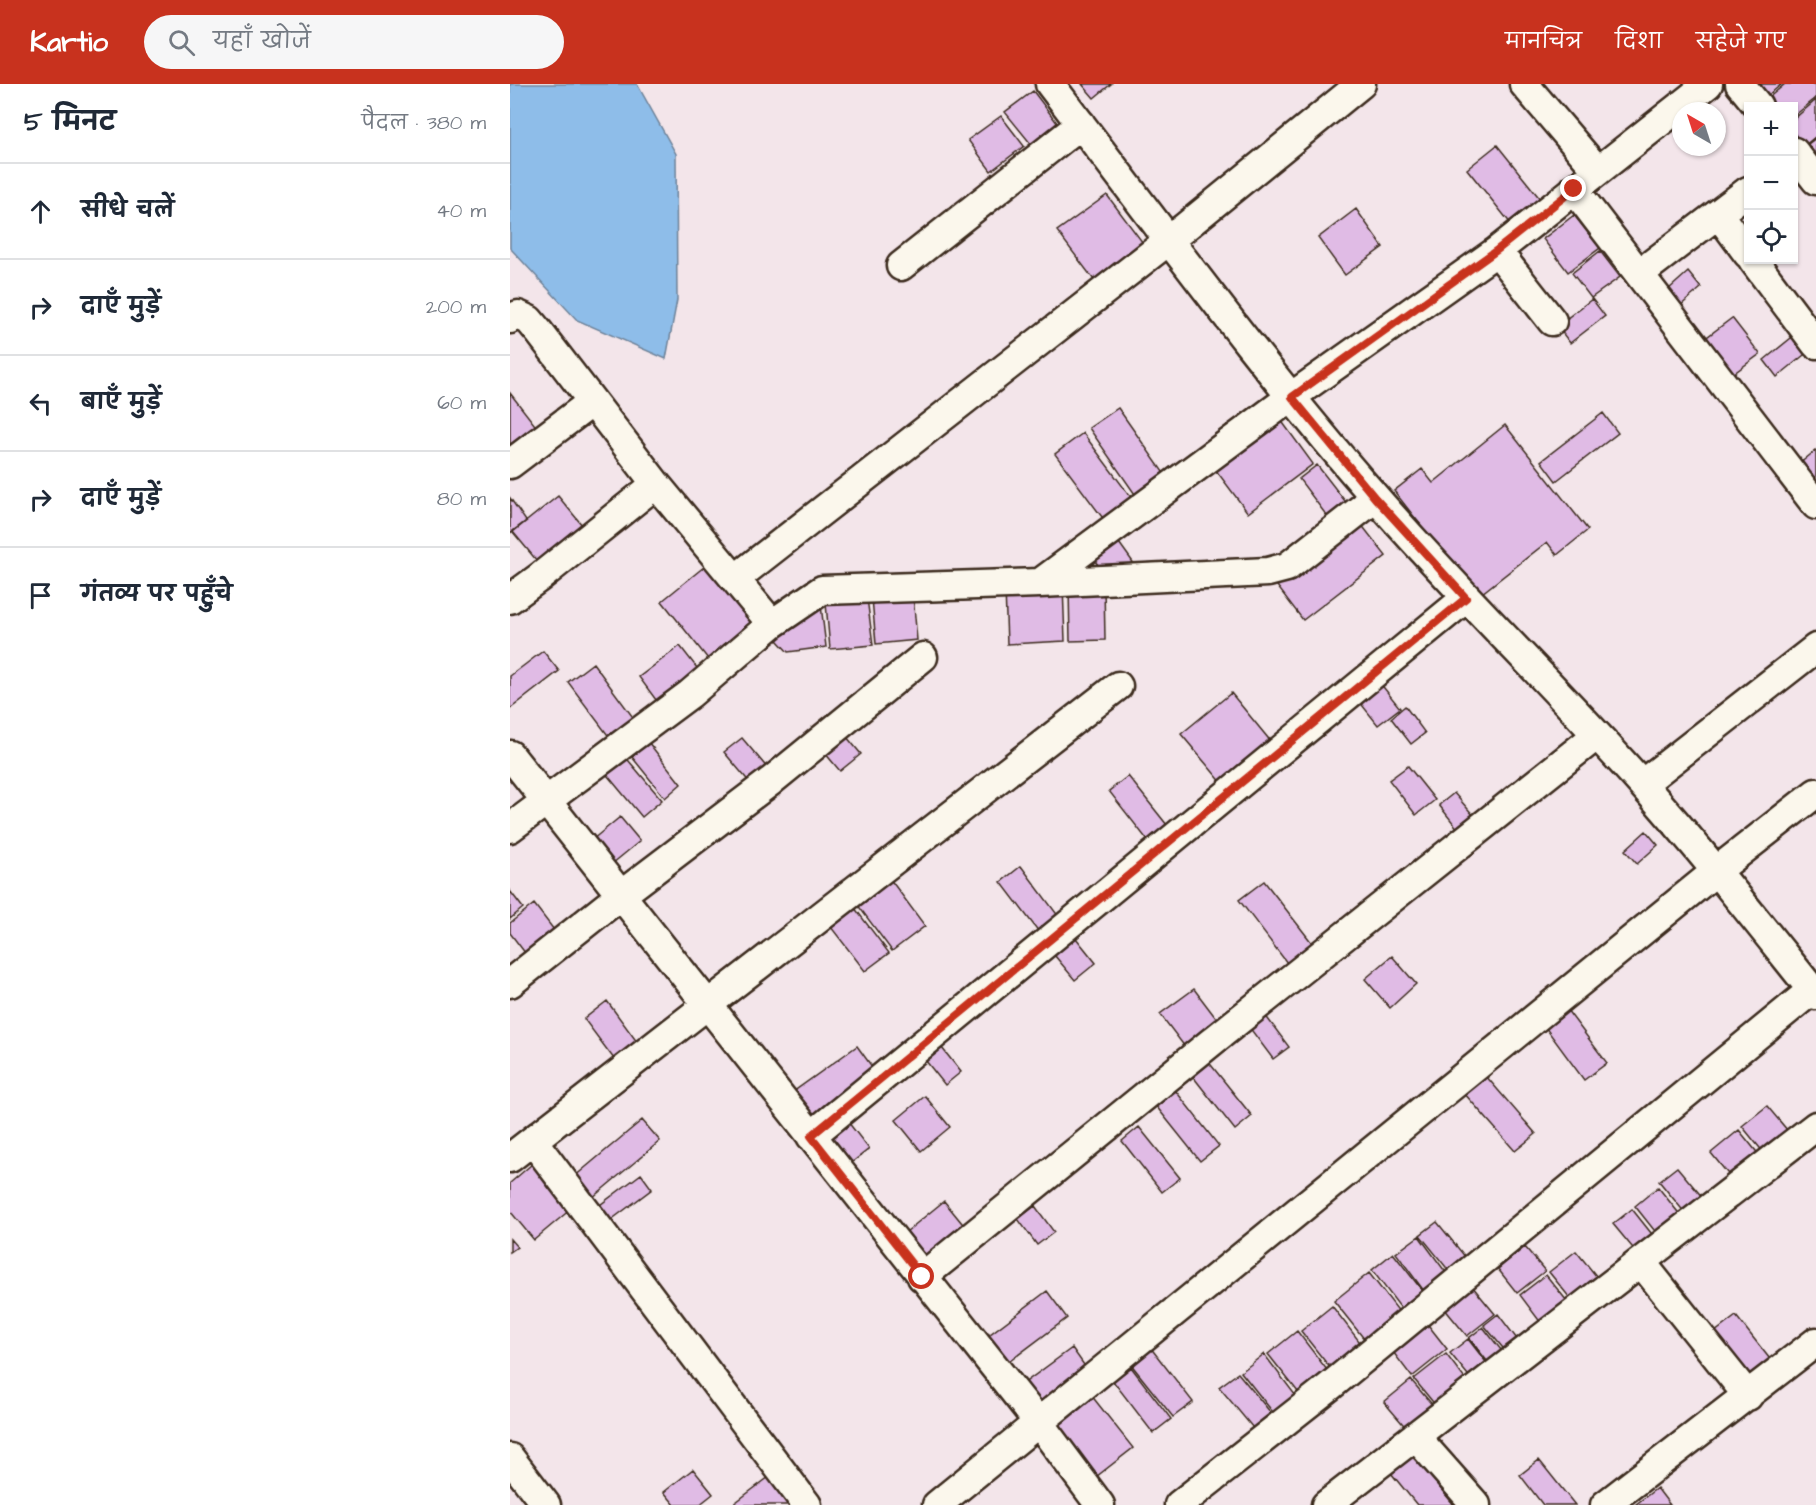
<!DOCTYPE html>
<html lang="hi">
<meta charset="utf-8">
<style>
body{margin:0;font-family:"Architects Daughter","Playpen Sans Deva",sans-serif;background:#f6f6f7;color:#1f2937}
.controls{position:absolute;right:18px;top:18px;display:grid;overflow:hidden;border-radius:0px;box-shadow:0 2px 4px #0004}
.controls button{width:54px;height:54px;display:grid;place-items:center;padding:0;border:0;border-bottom:2px solid #e0e1e3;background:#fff;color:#1f2937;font:30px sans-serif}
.compass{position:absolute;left:1162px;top:18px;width:54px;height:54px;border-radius:50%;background:#fff;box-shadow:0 2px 4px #0004;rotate:321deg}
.stop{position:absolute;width:18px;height:18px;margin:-14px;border:4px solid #c8321e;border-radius:50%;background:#fff}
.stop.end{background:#c8321e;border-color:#fff;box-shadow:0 2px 6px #0008}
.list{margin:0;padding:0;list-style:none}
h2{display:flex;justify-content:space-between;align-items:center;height:78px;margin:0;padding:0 24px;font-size:26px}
h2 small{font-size:20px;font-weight:400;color:#747a83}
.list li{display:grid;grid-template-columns:39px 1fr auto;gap:18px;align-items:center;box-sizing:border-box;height:96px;padding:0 24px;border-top:2px solid #e0e1e3}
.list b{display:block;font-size:22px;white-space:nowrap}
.list em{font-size:20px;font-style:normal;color:#747a83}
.icon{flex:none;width:33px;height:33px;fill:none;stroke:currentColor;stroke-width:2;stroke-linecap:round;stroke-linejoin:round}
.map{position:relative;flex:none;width:1306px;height:1421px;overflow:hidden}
header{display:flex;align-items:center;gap:36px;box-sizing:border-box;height:84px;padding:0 30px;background:#c8321e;color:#fff}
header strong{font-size:28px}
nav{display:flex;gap:33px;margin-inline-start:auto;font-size:21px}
.search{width:420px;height:54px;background:#f6f6f7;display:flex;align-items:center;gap:15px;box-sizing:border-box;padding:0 21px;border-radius:33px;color:#747a83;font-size:22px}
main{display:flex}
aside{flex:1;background:#fff}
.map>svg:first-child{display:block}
</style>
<header>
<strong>Kartio</strong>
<div class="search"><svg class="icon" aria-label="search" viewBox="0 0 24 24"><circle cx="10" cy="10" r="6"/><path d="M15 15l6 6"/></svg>यहाँ खोजें</div>
<nav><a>मानचित्र</a><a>दिशा</a><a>सहेजे गए</a></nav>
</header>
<main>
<aside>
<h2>5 मिनट<small>पैदल · 380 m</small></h2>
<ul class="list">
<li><svg class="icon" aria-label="ahead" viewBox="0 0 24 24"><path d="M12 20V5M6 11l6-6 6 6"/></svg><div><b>सीधे चलें</b></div><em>40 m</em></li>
<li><svg class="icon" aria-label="right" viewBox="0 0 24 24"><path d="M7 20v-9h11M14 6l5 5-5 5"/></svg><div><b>दाएँ मुड़ें</b></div><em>200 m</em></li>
<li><svg class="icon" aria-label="left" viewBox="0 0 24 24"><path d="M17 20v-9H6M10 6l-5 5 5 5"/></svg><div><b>बाएँ मुड़ें</b></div><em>60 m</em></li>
<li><svg class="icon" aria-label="right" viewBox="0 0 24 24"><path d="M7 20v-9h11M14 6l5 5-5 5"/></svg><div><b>दाएँ मुड़ें</b></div><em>80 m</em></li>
<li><svg class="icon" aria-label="arrive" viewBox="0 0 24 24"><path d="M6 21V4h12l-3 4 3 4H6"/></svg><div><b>गंतव्य पर पहुँचे</b></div></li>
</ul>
</aside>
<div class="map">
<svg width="1306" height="1421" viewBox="0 0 1306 1421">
<rect width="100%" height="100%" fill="#f3e5ea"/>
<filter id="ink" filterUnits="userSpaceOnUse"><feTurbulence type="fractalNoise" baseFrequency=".0167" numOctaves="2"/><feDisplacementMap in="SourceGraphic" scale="12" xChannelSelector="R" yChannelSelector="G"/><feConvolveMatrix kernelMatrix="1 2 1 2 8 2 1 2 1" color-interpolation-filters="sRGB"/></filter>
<g filter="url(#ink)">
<path fill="#8ebde9" stroke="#6d8298" stroke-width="1.5" d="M 0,0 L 127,0 L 166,70 L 167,216 L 156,275 L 67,236 L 0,164 Z"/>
<path fill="#e0bbe5" stroke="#3b2a1e" stroke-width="1.5" d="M 572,0 L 601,0 L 584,14 Z
M 1248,0 L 1272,0 L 1257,12 Z
M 1275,0 L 1306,0 L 1306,14 L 1284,32 L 1284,22 L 1264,22 L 1257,15 Z
M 523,7 L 548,40 L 521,60 L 495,28 Z
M 1306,16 L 1306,52 L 1294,62 L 1284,49 L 1284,35 Z
M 491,32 L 514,62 L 481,87 L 458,56 Z
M 1306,54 L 1306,79 L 1294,63 Z
M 987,61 L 1031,116 L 1001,140 L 957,85 Z
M 597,111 L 633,159 L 584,196 L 547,147 Z
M 846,125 L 873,163 L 835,191 L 808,154 Z
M 1064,131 L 1090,164 L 1058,188 L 1033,155 Z
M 1090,167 L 1110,193 L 1081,214 L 1062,189 Z
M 1178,188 L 1191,204 L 1162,229 L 1149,214 Z
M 1082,215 L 1095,232 L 1060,259 L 1047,242 Z
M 1222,234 L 1250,270 L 1216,295 L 1189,259 Z
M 1286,250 L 1299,267 L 1267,293 L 1254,276 Z
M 0,309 L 28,345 L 0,367 Z
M 608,324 L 658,395 L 629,416 L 579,344 Z
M 1093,329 L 1108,349 L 1046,397 L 1031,377 Z
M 768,332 L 803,380 L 738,429 L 702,381 Z
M 995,341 L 1078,446 L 1047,471 L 1037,458 L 967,513 L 884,407 L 912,385 L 923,399 Z
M 573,349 L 626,420 L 598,441 L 545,370 Z
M 1306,366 L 1306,415 L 1283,385 Z
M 807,381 L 842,426 L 823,440 L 789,395 Z
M 48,412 L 77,447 L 32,483 L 3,448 Z
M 0,414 L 16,437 L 0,449 Z
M 847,435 L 876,472 L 793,536 L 764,498 Z
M 607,456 L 630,488 L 599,493 L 583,475 Z
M 200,478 L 250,542 L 202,580 L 152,517 Z
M 553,502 L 555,557 L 497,560 L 495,505 Z
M 594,502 L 595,556 L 560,557 L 559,503 Z
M 403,511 L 407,556 L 366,560 L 362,514 Z
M 357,514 L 363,561 L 320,565 L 316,519 Z
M 311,521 L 316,563 L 278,568 L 267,556 L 270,546 Z
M 170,562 L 191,589 L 149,620 L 129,593 Z
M 33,567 L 49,587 L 0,625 L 0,592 Z
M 83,579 L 128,640 L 103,658 L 58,598 Z
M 866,594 L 890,624 L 868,641 L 844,611 Z
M 721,609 L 767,665 L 718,706 L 671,650 Z
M 895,622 L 915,649 L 901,660 L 881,634 Z
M 331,646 L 351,670 L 330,687 L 310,663 Z
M 135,654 L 171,700 L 155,714 L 118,668 Z
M 232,654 L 259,686 L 241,700 L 214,668 Z
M 113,670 L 152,716 L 132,733 L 93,686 Z
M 898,682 L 925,716 L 906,731 L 879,696 Z
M 618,692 L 661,746 L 642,762 L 599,707 Z
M 944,709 L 964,732 L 948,745 L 929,721 Z
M 110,733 L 130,757 L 97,784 L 77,760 Z
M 1136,747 L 1148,761 L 1127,780 L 1115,766 Z
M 511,782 L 549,833 L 529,848 L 491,798 Z
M 377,791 L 415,842 L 382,867 L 344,816 Z
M 754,797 L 809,868 L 784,888 L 729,816 Z
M 0,807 L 13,824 L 0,835 Z
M 341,819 L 379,869 L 355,887 L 317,838 Z
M 24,820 L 51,855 L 22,878 L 0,849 L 0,839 Z
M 562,849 L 586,879 L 565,896 L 540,866 Z
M 882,872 L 906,900 L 880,924 L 855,895 Z
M 684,905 L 712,942 L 678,967 L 650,930 Z
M 97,917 L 133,966 L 110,983 L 74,935 Z
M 1057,926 L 1097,979 L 1074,996 L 1035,943 Z
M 755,931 L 779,963 L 763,975 L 739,943 Z
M 428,959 L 451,988 L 435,1001 L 412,972 Z
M 347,962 L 368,991 L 305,1037 L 283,1008 Z
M 697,976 L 742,1032 L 725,1046 L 681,990 Z
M 975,991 L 1026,1050 L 1005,1067 L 954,1009 Z
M 665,1006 L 709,1062 L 690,1077 L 646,1022 Z
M 415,1012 L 440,1043 L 411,1067 L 386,1036 Z
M 1257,1022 L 1283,1053 L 1258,1074 L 1232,1042 Z
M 335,1034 L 359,1065 L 341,1079 L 317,1048 Z
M 132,1036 L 150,1057 L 76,1119 L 58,1098 Z
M 629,1043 L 670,1094 L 652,1108 L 612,1057 Z
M 1229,1046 L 1254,1077 L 1226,1100 L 1201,1069 Z
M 28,1075 L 67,1120 L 24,1156 L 0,1127 L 0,1099 Z
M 1167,1083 L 1193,1114 L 1175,1129 L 1149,1097 Z
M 131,1090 L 142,1105 L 97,1139 L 86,1124 Z
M 1148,1103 L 1171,1132 L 1148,1151 L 1125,1122 Z
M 434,1117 L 456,1144 L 413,1179 L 391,1152 Z
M 525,1122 L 544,1148 L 527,1161 L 508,1135 Z
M 1122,1125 L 1145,1154 L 1127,1169 L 1103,1140 Z
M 927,1138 L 961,1180 L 944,1193 L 910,1151 Z
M 909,1152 L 940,1194 L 917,1211 L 886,1169 Z
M 0,1155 L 7,1163 L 0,1168 Z
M 1015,1163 L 1035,1187 L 1007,1209 L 988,1185 Z
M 1066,1167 L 1091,1198 L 1064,1219 L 1039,1188 Z
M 883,1169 L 918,1214 L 896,1231 L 862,1186 Z
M 859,1189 L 894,1234 L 859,1261 L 824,1217 Z
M 1036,1191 L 1061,1222 L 1034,1243 L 1010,1211 Z
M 962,1202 L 985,1230 L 957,1252 L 934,1224 Z
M 537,1207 L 557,1234 L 496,1280 L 475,1254 Z
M 822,1222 L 856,1266 L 825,1290 L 791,1247 Z
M 988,1230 L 1010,1259 L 997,1269 L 974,1241 Z
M 1226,1232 L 1267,1284 L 1237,1308 L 1196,1255 Z
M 915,1237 L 937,1265 L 902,1293 L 880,1264 Z
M 973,1243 L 995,1271 L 981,1282 L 959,1254 Z
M 787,1247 L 821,1291 L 792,1313 L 758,1270 Z
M 958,1255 L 979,1282 L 962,1296 L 940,1269 Z
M 640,1263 L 683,1318 L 663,1333 L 620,1279 Z
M 562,1264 L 579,1288 L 531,1324 L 513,1300 Z
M 754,1270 L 792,1320 L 770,1337 L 731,1288 Z
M 936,1270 L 958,1299 L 927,1323 L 904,1295 Z
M 621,1283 L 661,1335 L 643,1349 L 603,1297 Z
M 728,1289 L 766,1335 L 748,1350 L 709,1303 Z
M 901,1296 L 925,1324 L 898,1346 L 874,1318 Z
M 581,1311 L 623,1364 L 582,1396 L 540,1344 Z
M 903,1371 L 944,1421 L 907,1421 L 881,1389 Z
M 1029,1376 L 1065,1421 L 1033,1421 L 1010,1391 Z
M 183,1385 L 203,1410 L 189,1421 L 165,1421 L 154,1408 Z
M 259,1393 L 279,1419 L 276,1421 L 222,1421 Z
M 1147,1404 L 1160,1421 L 1125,1421 Z"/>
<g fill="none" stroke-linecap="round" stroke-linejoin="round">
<g stroke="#3b2a1e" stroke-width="33">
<path id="minor" d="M 540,0 C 647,139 750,282 866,414 C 951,512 1045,602 1131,699 C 1192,767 1249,840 1306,911
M 1014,0 L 1088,87
M 1230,0 L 1248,22
M 1284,68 L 1306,96
M 1064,105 L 1306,421
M 1209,131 L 1238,170
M 987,167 L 1042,237
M 1243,176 L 1306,260
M 391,182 L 571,40
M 1129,190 L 1238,107
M 0,235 L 8,231 L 19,236 L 29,248 L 146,400 L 262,540
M 0,380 L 82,318
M 225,495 L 658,157 L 851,0
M 530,499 L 781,313 L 987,167 L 1198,0
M 0,515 L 30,493 L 146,400
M 0,671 L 529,1339 L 590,1421
M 1132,700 L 1306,564
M 0,744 L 180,610 L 262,540 L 312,506 L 530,499 L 758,488 L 777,483 L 865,414
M 0,899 L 111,811 L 261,697 L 413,573
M 301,1052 L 956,514
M 23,1057 L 297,1421
M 0,1074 L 608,602
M 1131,1178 L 1238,1312
M 412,1193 L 704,956 L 1087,651
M 905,1352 L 966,1421
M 0,1374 L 36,1421
M 427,1421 L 1205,788 L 1306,709
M 669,1421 L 819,1303 L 1302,906
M 816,1421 L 1306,1042
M 1095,1421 L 1306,1258"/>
</g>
<use href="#minor" stroke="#fbf7ec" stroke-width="28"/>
</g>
</g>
<g fill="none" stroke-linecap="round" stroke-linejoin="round" filter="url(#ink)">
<path stroke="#c8321e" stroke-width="8" d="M 412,1193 L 301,1052 L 956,514 L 865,414 L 782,313 L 987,166 L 1064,105"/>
</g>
</svg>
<div class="controls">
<button>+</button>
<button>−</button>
<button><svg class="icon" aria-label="locate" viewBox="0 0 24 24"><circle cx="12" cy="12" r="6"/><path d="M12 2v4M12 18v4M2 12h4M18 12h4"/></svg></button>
</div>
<svg class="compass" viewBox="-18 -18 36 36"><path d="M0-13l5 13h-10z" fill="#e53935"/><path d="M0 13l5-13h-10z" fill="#747a83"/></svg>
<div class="stop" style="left:412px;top:1193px"></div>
<div class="stop end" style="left:1064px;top:105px"></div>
</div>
</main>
